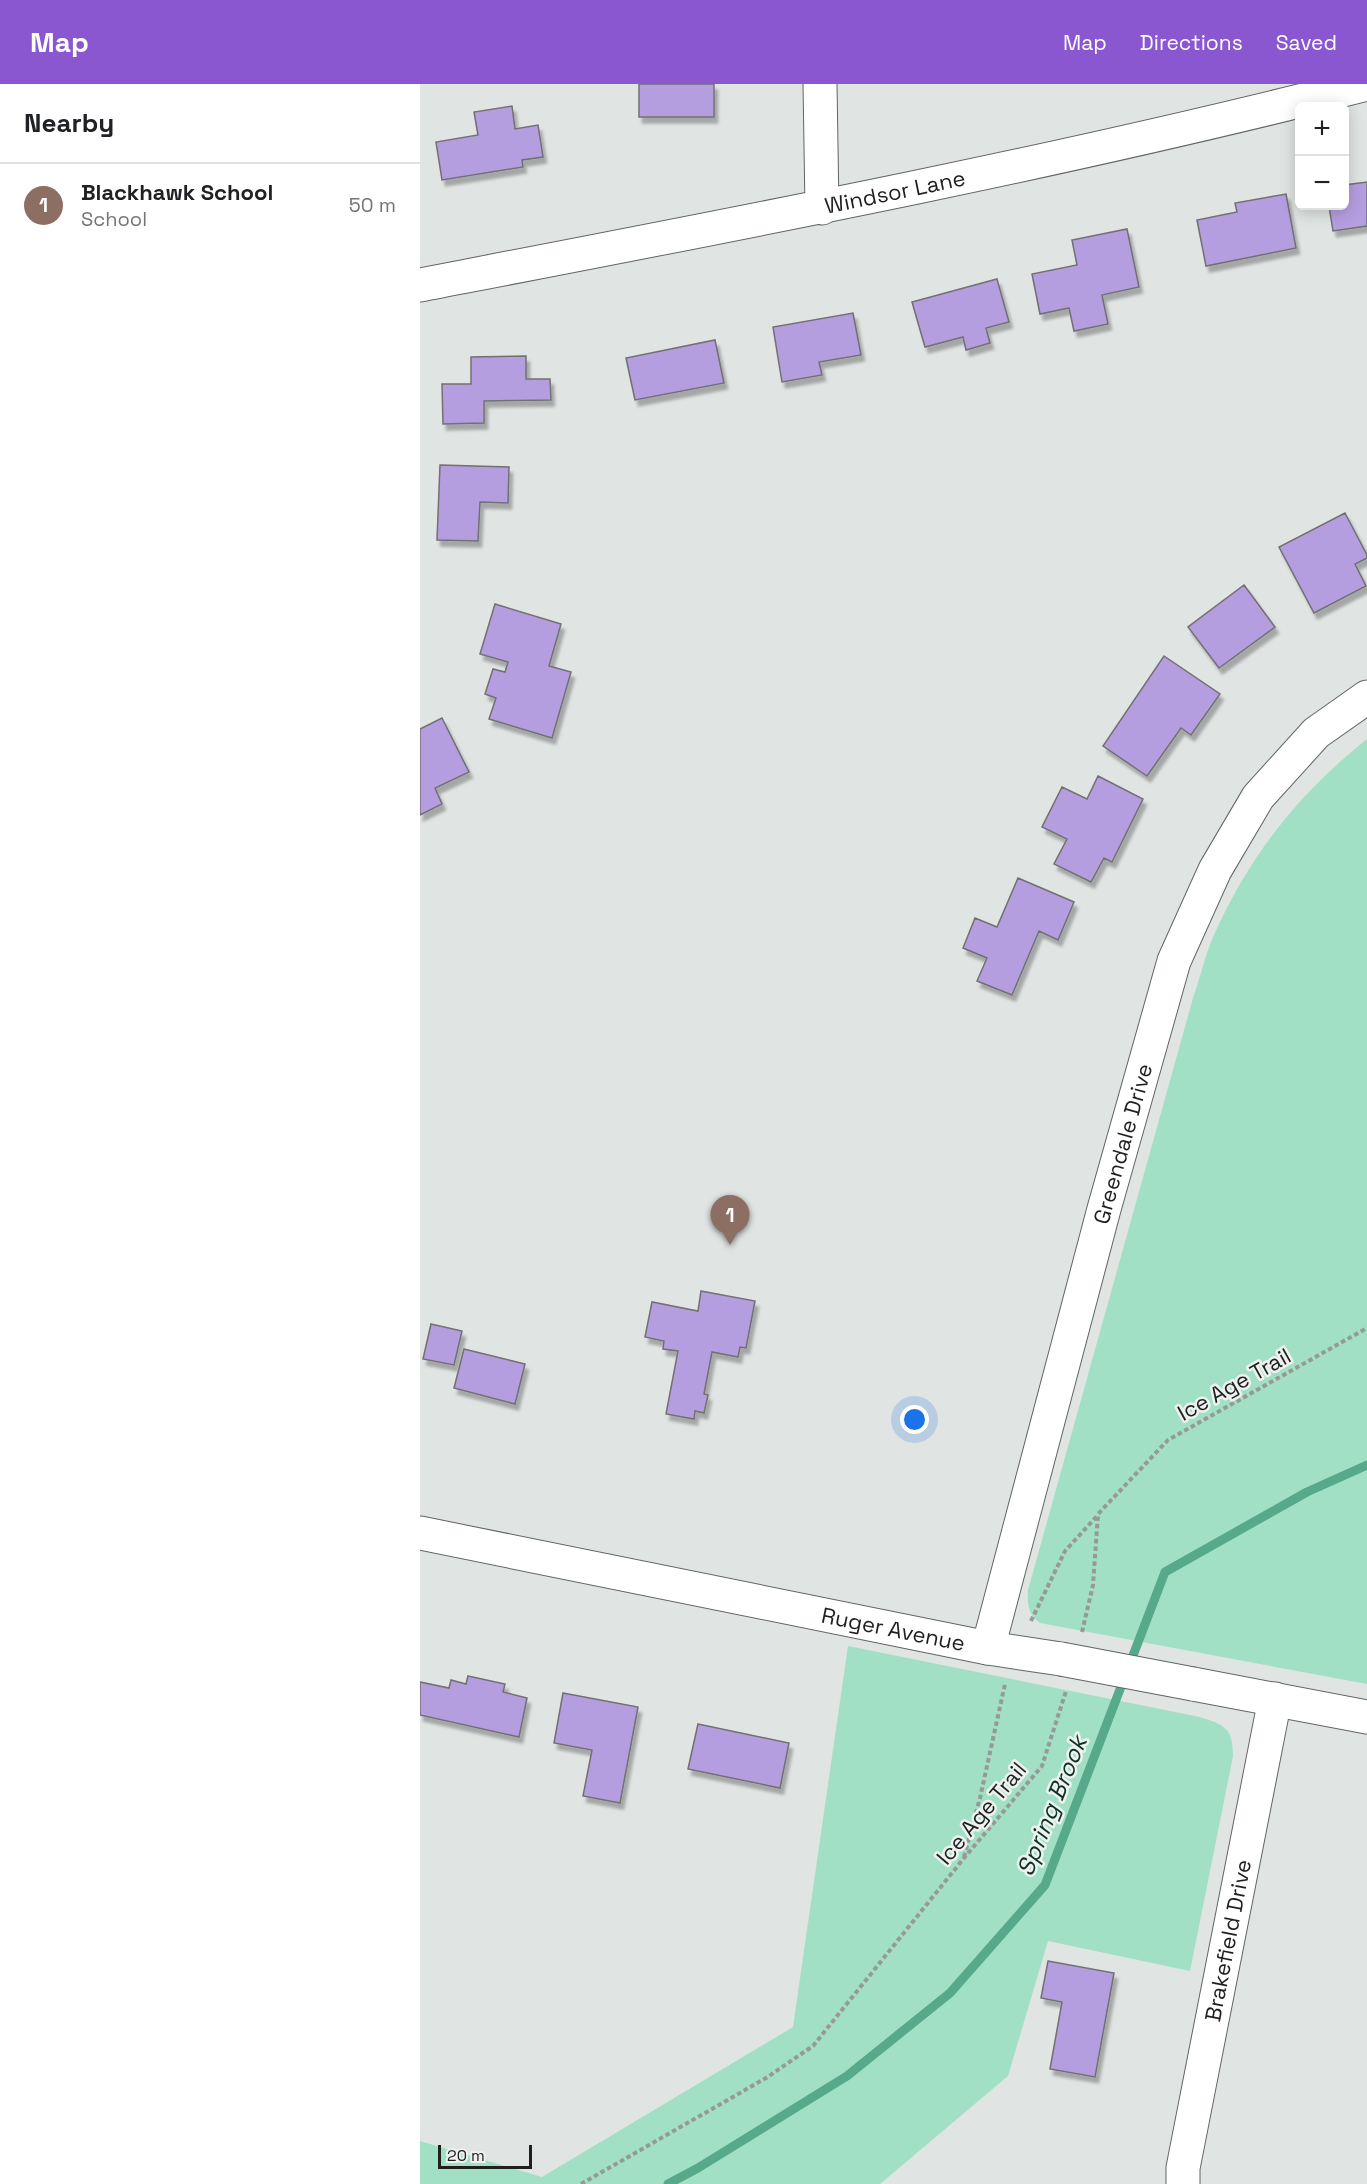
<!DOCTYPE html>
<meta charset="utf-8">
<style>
body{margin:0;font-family:"Space Grotesk",sans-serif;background:#f2f2f2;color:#202124}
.controls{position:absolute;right:18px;top:18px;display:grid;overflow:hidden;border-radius:9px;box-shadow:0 3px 15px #0003}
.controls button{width:54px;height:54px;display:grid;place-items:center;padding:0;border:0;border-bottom:2px solid #e0e0e0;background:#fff;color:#202124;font:30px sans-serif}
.scale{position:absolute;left:18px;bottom:15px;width:94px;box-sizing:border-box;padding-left:6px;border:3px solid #1e1f1e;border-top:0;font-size:16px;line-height:21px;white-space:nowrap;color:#1e1f1e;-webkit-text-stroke:4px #edf1ef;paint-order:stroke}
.you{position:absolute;left:495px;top:1336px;width:21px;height:21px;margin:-15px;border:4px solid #fff;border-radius:50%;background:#1a73e8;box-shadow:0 0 0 9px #1a73e833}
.badge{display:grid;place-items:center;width:39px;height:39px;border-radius:50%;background:#8a57d0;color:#fff;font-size:20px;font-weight:700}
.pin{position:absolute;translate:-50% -50px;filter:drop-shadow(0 2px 3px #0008)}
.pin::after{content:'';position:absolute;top:32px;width:21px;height:18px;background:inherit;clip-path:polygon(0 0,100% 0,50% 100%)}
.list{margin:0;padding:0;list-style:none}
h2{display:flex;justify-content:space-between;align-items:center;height:78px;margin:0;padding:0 24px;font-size:26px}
h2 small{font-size:20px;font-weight:400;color:#757577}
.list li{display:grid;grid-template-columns:39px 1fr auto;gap:18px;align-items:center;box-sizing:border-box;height:84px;padding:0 24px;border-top:2px solid #e0e0e0}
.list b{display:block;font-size:22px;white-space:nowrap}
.list p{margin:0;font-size:20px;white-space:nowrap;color:#757577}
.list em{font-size:20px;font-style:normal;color:#757577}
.map{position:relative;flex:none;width:947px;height:2100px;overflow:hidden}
header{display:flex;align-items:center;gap:36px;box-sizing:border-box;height:84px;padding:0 30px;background:#8a57d0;color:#fff}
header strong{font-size:28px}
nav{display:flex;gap:33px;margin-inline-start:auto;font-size:21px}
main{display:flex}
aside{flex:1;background:#fff}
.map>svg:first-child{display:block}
</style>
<header>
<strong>Map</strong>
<nav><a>Map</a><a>Directions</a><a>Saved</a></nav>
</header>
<main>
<aside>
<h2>Nearby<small></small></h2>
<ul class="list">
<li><span class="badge" style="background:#8d6e63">1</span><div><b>Blackhawk School</b><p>School</p></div><em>50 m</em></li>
</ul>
</aside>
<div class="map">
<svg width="947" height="2100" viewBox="0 0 947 2100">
<defs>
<filter id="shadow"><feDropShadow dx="3.5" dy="6" stdDeviation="1.5" flood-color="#0004"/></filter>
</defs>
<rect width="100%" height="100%" fill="#e0e4e2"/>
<path fill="#a2e0c6" d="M 947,655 L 947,1600 L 620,1539 C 608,1531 607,1519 608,1506 L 773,914 C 780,894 785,872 793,853 C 830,771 877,711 947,655 Z
M 428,1562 L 780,1633 C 805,1641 813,1644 813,1672 L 770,1887 L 628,1857 L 588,1992 L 460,2100 L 0,2100 L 0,2057 L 122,2093 L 373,1943 Z"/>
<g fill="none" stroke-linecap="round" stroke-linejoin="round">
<path stroke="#56a98a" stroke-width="9" d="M 248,2100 L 278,2084 L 427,1992 L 530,1909 L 625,1801 L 745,1488 L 887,1408 L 947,1381"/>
</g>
<path fill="#b59edf" stroke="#717073" stroke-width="1.5" filter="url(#shadow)" d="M 219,0 L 294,0 L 294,33 L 219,33 Z
M 92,22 L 95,45 L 118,41 L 123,73 L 102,76 L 103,83 L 22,96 L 16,58 L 58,51 L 54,28 Z
M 947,98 L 947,142 L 913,147 L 909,122 L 924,122 L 924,101 Z
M 866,110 L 876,164 L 786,182 L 777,136 L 817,128 L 815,119 Z
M 707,145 L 719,203 L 682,211 L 688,240 L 654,247 L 649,224 L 620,230 L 612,190 L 657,181 L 652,156 Z
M 577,195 L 589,238 L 566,244 L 570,259 L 546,266 L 543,253 L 505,263 L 492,218 Z
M 433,229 L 441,271 L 399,278 L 402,291 L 362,298 L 353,243 Z
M 295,256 L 304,299 L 215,316 L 206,274 Z
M 106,272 L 106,295 L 130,295 L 131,316 L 64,317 L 64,339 L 23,340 L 22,300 L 51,300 L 51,273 Z
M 20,381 L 89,383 L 88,419 L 60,418 L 58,457 L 17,456 Z
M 925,429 L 947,471 L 947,474 L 935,480 L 946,502 L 894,529 L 859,463 Z
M 824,501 L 855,543 L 799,584 L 768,543 Z
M 75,520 L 141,540 L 129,582 L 151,588 L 132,654 L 69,635 L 76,614 L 65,610 L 73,585 L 85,588 L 88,578 L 60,570 Z
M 744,572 L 800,610 L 771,651 L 761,644 L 727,692 L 683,662 Z
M 22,634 L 49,688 L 15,704 L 22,720 L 0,731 L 0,645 Z
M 678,692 L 723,715 L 692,778 L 684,774 L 671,798 L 634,780 L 647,755 L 622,743 L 642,703 L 667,715 Z
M 598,794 L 654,818 L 638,856 L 619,847 L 592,911 L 557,897 L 567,874 L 543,864 L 555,834 L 577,843 Z
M 281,1207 L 335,1217 L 326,1264 L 320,1263 L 318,1273 L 292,1268 L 284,1310 L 288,1311 L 284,1329 L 275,1327 L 274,1335 L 246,1330 L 258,1267 L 243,1265 L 244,1257 L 225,1253 L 232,1218 L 278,1227 Z
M 11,1240 L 42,1247 L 34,1281 L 3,1275 Z
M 44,1265 L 105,1280 L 95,1320 L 34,1304 Z
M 48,1592 L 85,1600 L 83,1608 L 107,1614 L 99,1653 L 0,1631 L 0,1598 L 29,1604 L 31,1596 L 46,1600 Z
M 143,1609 L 218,1623 L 200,1719 L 163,1712 L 172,1666 L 134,1659 Z
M 278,1640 L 369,1659 L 360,1704 L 268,1685 Z
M 628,1877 L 694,1889 L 675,1993 L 630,1985 L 642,1918 L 621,1914 Z"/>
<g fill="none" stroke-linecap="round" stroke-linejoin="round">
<g stroke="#616563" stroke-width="35">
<g id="minor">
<path d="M 400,0 L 402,124"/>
<path id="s1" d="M 0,201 C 317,140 634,80 947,0"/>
<path id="s2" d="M 568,1564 L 684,1125 L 754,877 L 795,786 L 838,713 L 896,649 L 947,613"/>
<path id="s3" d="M 763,2100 L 763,2084 L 855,1615"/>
</g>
</g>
<g stroke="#616563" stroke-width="35">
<g id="tertiary">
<path id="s4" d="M 0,1449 L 568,1564 L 641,1575"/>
<path d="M 773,1600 L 947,1633"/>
</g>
</g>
<path stroke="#969997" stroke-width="4" stroke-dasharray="4.5 3" stroke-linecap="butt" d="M 611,1537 L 645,1467 L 678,1431
M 662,1548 L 673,1501 L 678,1430 L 748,1356 L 947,1244
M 544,1773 L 560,1714 L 585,1600
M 161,2100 L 346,1994 L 393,1962 L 544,1774 L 622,1682 L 646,1607"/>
<use href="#minor" stroke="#fff" stroke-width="33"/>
<use href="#tertiary" stroke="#fff" stroke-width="33"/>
<g stroke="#616563" stroke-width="35" stroke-linecap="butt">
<path id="tertiary-bridge" d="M 641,1575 L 773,1600"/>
</g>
<use href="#tertiary-bridge" stroke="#fff" stroke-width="33"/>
</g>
<g text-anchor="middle" stroke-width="5" stroke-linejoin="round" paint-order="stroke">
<g font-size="22" fill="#1e1f1e" stroke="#edf1ef">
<text dy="8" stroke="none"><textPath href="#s1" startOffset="484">Windsor Lane</textPath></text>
<text dy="8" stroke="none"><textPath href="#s2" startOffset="522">Greendale Drive</textPath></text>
<text transform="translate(814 1300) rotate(-29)" y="8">Ice Age Trail</text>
<text dy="8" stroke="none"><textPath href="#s4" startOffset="483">Ruger Avenue</textPath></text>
<text transform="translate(561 1729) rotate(-50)" y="8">Ice Age Trail</text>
<text dy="8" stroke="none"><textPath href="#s3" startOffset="248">Brakefield Drive</textPath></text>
</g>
<g font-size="24" font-style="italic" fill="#0d3326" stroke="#edf1ef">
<text transform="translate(632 1722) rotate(-68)" y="8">Spring Brook</text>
</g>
</g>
</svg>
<div class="controls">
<button>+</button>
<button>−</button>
</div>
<div class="scale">20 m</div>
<div class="you"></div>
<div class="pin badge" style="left:310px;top:1161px;background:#8d6e63">1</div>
</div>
</main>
